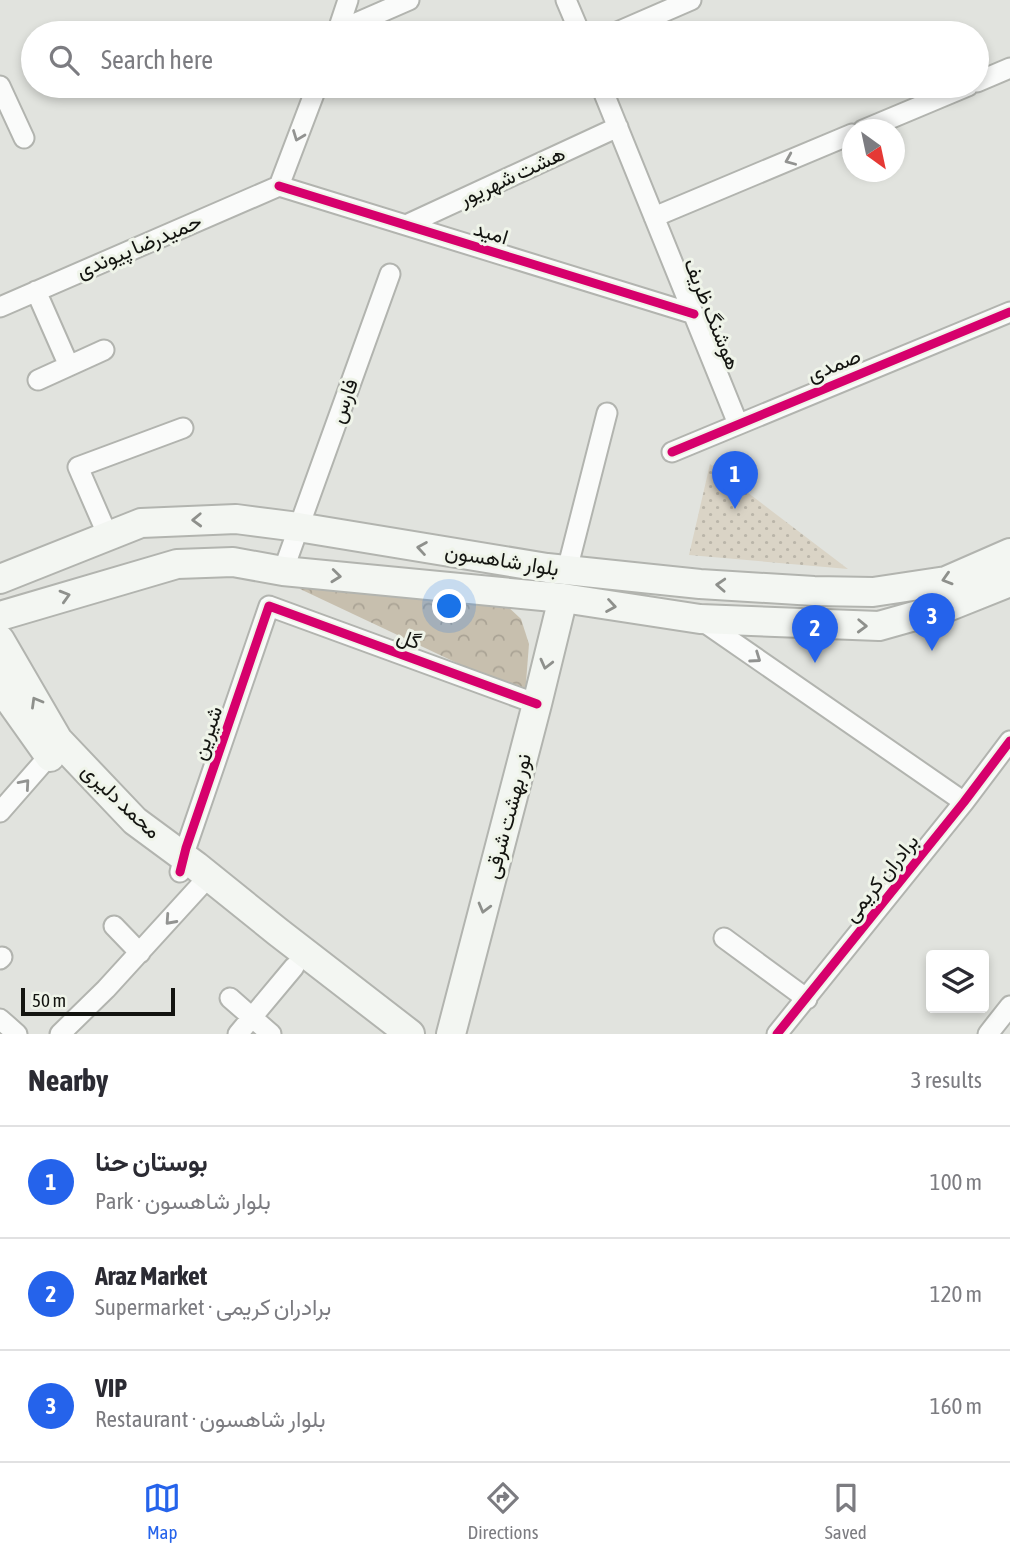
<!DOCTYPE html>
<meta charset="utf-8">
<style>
body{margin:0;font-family:"Asap Condensed",Vazirmatn,sans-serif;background:#f7f7f7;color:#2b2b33}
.controls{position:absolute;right:21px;bottom:21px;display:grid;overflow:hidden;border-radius:7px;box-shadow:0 4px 10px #0003}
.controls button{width:63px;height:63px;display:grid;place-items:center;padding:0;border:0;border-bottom:2px solid #e1e1e2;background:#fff;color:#2b2b33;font:35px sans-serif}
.compass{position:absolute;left:842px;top:119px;width:63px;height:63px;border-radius:50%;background:#fff;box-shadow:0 4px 10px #0003;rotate:147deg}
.scale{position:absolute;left:21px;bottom:18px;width:154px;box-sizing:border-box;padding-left:7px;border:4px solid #131410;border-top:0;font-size:19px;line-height:24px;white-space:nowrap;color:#131410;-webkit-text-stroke:5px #eff4e9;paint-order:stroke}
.you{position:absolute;left:450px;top:607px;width:24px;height:24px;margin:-18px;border:5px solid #fff;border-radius:50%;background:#1a73e8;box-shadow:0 0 0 10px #1a73e833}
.badge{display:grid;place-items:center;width:46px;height:46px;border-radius:50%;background:#2563eb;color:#fff;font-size:23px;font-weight:700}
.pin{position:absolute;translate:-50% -58px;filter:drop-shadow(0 2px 4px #0008)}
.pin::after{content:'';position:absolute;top:37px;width:24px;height:21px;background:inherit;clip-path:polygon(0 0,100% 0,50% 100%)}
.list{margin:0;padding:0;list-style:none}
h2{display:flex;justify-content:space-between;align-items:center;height:91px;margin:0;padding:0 28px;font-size:30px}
h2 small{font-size:23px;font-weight:400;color:#7c7c81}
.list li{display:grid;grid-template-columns:46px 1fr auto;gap:21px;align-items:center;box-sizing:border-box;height:112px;padding:0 28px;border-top:2px solid #e1e1e2}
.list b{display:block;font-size:26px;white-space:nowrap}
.list p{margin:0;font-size:23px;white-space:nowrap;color:#7c7c81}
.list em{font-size:23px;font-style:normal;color:#7c7c81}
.icon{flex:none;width:38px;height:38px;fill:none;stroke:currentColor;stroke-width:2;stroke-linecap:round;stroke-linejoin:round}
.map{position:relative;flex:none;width:1010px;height:1034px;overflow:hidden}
.search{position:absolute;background:#fff;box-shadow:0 4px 10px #0003;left:21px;right:21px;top:21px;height:77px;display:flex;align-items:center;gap:18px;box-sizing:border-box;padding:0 24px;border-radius:38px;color:#7c7c81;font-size:26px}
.sheet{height:427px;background:#fff}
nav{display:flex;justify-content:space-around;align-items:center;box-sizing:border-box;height:98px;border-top:2px solid #e1e1e2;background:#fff;font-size:19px;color:#7c7c81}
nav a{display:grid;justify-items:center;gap:4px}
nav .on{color:#2563eb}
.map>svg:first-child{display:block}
</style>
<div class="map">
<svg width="1010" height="1034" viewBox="0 0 1010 1034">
<defs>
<pattern id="grass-dots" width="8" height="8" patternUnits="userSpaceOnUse" patternTransform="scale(1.75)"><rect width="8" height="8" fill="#dad4c6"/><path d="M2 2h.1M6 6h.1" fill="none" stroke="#bab5a9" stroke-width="1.8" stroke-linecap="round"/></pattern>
<pattern id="forest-crowns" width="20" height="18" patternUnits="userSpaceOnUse" patternTransform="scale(1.75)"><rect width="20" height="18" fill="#c7bfae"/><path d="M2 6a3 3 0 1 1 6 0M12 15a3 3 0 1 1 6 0" fill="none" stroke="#aaa395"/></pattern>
</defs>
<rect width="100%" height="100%" fill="#e1e3de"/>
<path fill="url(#grass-dots)" d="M 710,464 L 848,569 L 689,555 Z"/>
<path fill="url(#forest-crowns)" d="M 304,578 L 506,605 L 521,619 L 529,644 L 525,695 L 300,589 Z"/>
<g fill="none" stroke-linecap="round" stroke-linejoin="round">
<g stroke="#b2b4af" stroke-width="23">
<path id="street" d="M 566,0 L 580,33
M 338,31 L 409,0
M 337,33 L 348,0
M 615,33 L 691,0
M 977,82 L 1010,68
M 0,86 L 24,138
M 601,86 L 738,424
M 863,130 L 968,86
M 279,186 L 694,314
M 279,186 L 317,86
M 654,217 L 852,134
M 406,225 L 618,127
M 36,291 L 69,366
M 0,307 L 279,186
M 38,380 L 104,350
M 672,452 L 1010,312
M 108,536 L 78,467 L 183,428
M 567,570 L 607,413
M 283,571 L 390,274
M 701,620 L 964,802
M 0,812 L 49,756
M 180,872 L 186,848 L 269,606 L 537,704
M 114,926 L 140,953
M 724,938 L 807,999
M 0,959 L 2,957
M 230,998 L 271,1034
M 0,1019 L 17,1034
M 60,1034 L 106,989 L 200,886
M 238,1034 L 294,967
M 777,1034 L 964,802 L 1010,741
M 988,1034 L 1010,1006"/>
</g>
<g stroke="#b2b4af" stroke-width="32">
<path id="secondary" d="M 0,579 L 141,523 L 236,519 L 298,527 L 547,568 L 700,584 L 814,591 L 873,592 L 946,581 L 1010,553
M 0,616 L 177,564 L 233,562 L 283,571 L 563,598 L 700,619 L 879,626 L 950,606 L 1010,582
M 0,640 L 58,740 L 135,821 L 196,866 L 278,932 L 410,1034
M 0,680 L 6,695 L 50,757
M 451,1034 L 537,704 L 563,598"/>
</g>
<use href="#street" stroke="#fafbfa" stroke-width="19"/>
<use href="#secondary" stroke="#f3f6f2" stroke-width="28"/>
<g stroke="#eff4e9" stroke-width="13">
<path id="cycleway" d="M 279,186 L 694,314
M 672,452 L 1010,312
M 180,872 L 186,848 L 269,606 L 537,704
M 777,1034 L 964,802 L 1010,741"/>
</g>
<use href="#cycleway" stroke="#d6006c" stroke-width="9"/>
</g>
<defs><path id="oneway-chevron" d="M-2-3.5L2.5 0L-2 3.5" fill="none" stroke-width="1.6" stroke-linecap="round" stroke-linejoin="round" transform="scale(1.75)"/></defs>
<g stroke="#929391">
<use href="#oneway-chevron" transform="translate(298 136) rotate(111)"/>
<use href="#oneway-chevron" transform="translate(790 160) rotate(157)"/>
<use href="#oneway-chevron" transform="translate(756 658) rotate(35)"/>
<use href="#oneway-chevron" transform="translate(25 784) rotate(-49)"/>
<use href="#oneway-chevron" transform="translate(170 920) rotate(132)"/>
</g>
<g stroke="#8e908c">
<use href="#oneway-chevron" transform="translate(197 520) rotate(178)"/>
<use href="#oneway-chevron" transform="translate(422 548) rotate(-171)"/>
<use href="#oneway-chevron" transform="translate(336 576) rotate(6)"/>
<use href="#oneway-chevron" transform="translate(947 579) rotate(163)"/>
<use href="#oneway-chevron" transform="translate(721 585) rotate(-177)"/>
<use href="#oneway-chevron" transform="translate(65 596) rotate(-16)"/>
<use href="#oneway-chevron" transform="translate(611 606) rotate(9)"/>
<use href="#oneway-chevron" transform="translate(862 626) rotate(2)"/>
<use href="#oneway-chevron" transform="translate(546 664) rotate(104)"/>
<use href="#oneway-chevron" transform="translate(36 702) rotate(-120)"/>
<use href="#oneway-chevron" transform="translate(484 908) rotate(105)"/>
</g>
<g text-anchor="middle" stroke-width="6" stroke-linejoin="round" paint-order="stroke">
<g font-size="21" fill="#131410" stroke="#eff4e9">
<text transform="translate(512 176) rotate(-25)" y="7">هشت شهریور</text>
<text transform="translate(491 233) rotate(17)" y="7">امید</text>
<text transform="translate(139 246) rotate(-23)" y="7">حمیدرضا پیوندی</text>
<text transform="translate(712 314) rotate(68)" y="7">هوشنگ ظریف</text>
<text transform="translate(834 365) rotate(-22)" y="7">صمدی</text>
<text transform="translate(344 401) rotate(-70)" y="7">فارس</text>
<text transform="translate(502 560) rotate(9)" y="7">بلوار شاهسون</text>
<text transform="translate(409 639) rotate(20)" y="7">گل</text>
<text transform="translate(207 733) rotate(-71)" y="7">شیرین</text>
<text transform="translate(121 801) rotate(43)" y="7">محمد دلیری</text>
<text transform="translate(508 816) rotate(-75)" y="7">نور بهشت شرقی</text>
<text transform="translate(881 878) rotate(-51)" y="7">برادران کریمی</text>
</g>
</g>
</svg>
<div class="controls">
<button><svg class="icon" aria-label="layers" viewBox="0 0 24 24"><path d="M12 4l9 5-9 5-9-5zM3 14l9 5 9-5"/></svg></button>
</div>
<svg class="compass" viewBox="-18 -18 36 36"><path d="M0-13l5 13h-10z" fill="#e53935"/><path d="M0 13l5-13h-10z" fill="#7c7c81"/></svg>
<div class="scale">50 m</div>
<div class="you"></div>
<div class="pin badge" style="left:735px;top:509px">1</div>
<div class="pin badge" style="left:815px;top:663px">2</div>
<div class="pin badge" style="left:932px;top:651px">3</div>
<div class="search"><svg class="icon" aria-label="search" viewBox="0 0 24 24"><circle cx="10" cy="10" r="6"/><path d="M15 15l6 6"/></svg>Search here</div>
</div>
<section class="sheet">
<h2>Nearby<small>3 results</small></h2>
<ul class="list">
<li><span class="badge">1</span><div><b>بوستان حنا</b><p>Park · بلوار شاهسون</p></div><em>100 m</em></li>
<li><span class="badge">2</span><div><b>Araz Market</b><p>Supermarket · برادران کریمی</p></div><em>120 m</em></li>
<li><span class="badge">3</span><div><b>VIP</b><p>Restaurant · بلوار شاهسون</p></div><em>160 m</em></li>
</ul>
</section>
<nav>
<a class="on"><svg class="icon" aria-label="map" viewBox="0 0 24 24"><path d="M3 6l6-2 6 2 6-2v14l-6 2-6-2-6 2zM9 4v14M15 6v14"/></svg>Map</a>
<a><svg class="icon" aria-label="directions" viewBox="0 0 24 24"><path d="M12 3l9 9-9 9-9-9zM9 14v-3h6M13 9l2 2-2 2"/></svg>Directions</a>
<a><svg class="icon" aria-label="saved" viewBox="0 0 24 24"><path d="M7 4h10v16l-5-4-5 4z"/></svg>Saved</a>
</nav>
